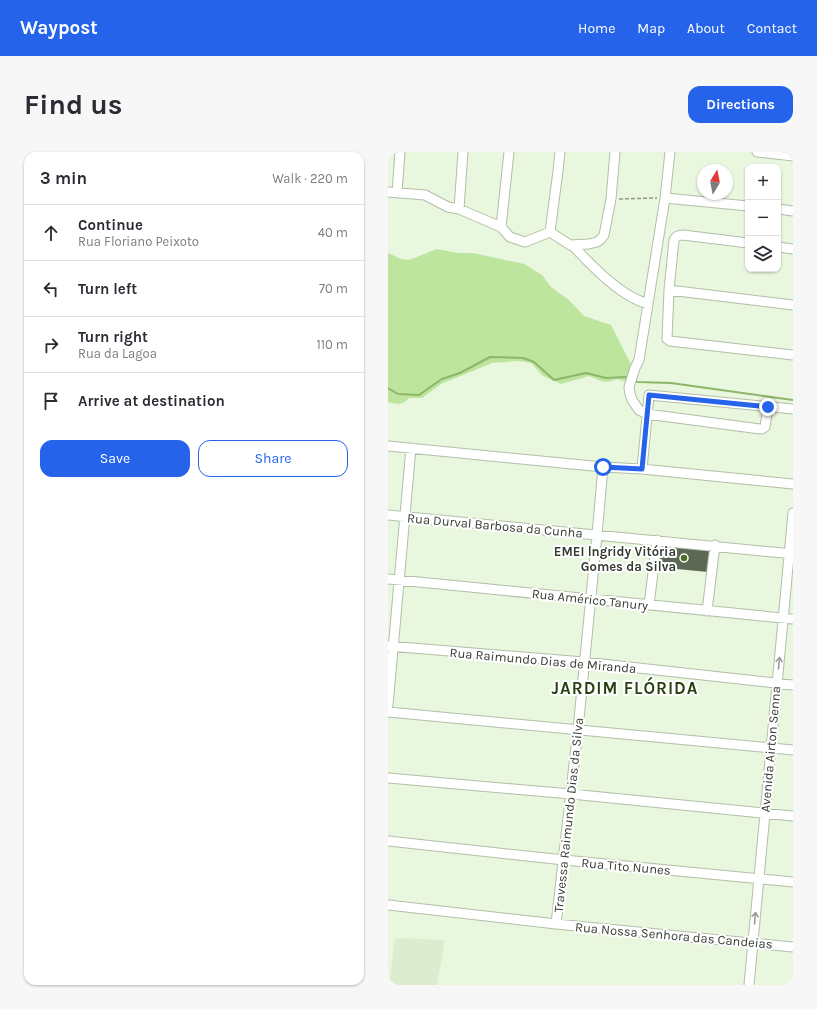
<!DOCTYPE html>
<meta charset="utf-8">
<style>
body{margin:0;font-family:Karla,sans-serif;background:#f7f7f7;color:#2b2b33}
.controls{position:absolute;right:12px;top:12px;display:grid;overflow:hidden;border-radius:8px;box-shadow:0 1px 3px #0004}
.controls button{width:36px;height:36px;display:grid;place-items:center;padding:0;border:0;border-bottom:1px solid #e1e1e2;background:#fff;color:#2b2b33;font:20px sans-serif}
.compass{position:absolute;left:309px;top:12px;width:36px;height:36px;border-radius:50%;background:#fff;box-shadow:0 1px 3px #0004;rotate:10deg}
.stop{position:absolute;width:12px;height:12px;margin:-9px;border:3px solid #2563eb;border-radius:50%;background:#fff}
.stop.end{background:#2563eb;border-color:#fff;box-shadow:0 1px 4px #0008}
.list{margin:0;padding:0;list-style:none}
h2{display:flex;justify-content:space-between;align-items:center;height:52px;margin:0;padding:0 16px;font-size:17px}
h2 small{font-size:13px;font-weight:400;color:#7c7c81}
.list li{display:grid;grid-template-columns:26px 1fr auto;gap:12px;align-items:center;box-sizing:border-box;height:56px;padding:0 16px;border-top:1px solid #e1e1e2}
.list b{display:block;font-size:15px;white-space:nowrap}
.list p{margin:0;font-size:13px;white-space:nowrap;color:#7c7c81}
.list em{font-size:13px;font-style:normal;color:#7c7c81}
.actions{display:flex;gap:8px;padding:12px 16px}
.actions a{flex:1;padding:9px 0;border:1px solid #2563eb;border-radius:12px;text-align:center;font-size:14px;color:#2563eb}
.actions .main{background:#2563eb;color:#fff}
.icon{flex:none;width:22px;height:22px;fill:none;stroke:currentColor;stroke-width:2;stroke-linecap:round;stroke-linejoin:round}
.map{position:relative;flex:none;width:405px;height:833px;overflow:hidden;border-radius:12px}
header{display:flex;align-items:center;gap:24px;box-sizing:border-box;height:56px;padding:0 20px;background:#2563eb;color:#fff}
header strong{font-size:19px}
nav{display:flex;gap:22px;margin-inline-start:auto;font-size:14px}
.intro{display:flex;align-items:center;justify-content:space-between;box-sizing:border-box;height:96px;padding:0 24px}
h1{margin:0;font-size:28px}
.button{padding:10px 18px;border-radius:12px;background:#2563eb;color:#fff;font-size:14px;font-weight:700}
main{display:flex;gap:24px;padding:0 24px}
aside{flex:1;background:#fff;border-radius:12px;box-shadow:0 1px 3px #0004}
.map>svg:first-child{display:block}
</style>
<header>
<strong>Waypost</strong>
<nav><a>Home</a><a>Map</a><a>About</a><a>Contact</a></nav>
</header>
<div class="intro"><h1>Find us</h1><a class="button">Directions</a></div>
<main>
<aside>
<h2>3 min<small>Walk · 220 m</small></h2>
<ul class="list">
<li><svg class="icon" aria-label="ahead" viewBox="0 0 24 24"><path d="M12 20V5M6 11l6-6 6 6"/></svg><div><b>Continue</b><p>Rua Floriano Peixoto</p></div><em>40 m</em></li>
<li><svg class="icon" aria-label="left" viewBox="0 0 24 24"><path d="M17 20v-9H6M10 6l-5 5 5 5"/></svg><div><b>Turn left</b></div><em>70 m</em></li>
<li><svg class="icon" aria-label="right" viewBox="0 0 24 24"><path d="M7 20v-9h11M14 6l5 5-5 5"/></svg><div><b>Turn right</b><p>Rua da Lagoa</p></div><em>110 m</em></li>
<li><svg class="icon" aria-label="arrive" viewBox="0 0 24 24"><path d="M6 21V4h12l-3 4 3 4H6"/></svg><div><b>Arrive at destination</b></div></li>
</ul>
<div class="actions"><a class="main">Save</a><a>Share</a></div>
</aside>
<div class="map">
<svg width="405" height="833" viewBox="0 0 405 833">
<rect width="100%" height="100%" fill="#e9f7df"/>
<path fill="#dcedcf" d="M 7,786 L 57,788 L 49,833 L 1,833 Z"/>
<path fill="#bde59e" d="M 49,97 L 70,101 L 85,101 L 136,112 L 154,123 L 163,135 L 181,148 L 196,164 L 223,173 L 248,222 L 242,231 L 229,227 L 220,230 L 213,229 L 201,224 L 173,232 L 155,224 L 143,211 L 131,209 L 104,211 L 53,232 L 34,246 L 21,246 C 14,254 10,252 0,250 L 0,101 L 13,107 L 21,108 Z"/>
<g fill="none" stroke-linecap="round" stroke-linejoin="round">
<path stroke="#8db66a" stroke-width="2" d="M 246,229 L 250,230 L 283,231 L 405,248
M 0,236 L 10,242 L 31,243 L 54,227 L 72,221 L 102,205 L 135,206 L 146,210 L 166,228 L 198,221 L 218,226 L 237,225 L 240,226"/>
</g>
<path fill="#5c6853" d="M 271,392 L 323,396 L 320,420 L 268,415 Z"/>
<g fill="none" stroke-linecap="round" stroke-linejoin="round">
<g stroke="#b2bfa8" stroke-width="11">
<path id="minor" d="M 282,0 L 277,46 L 251,208 L 247,216 L 241,235 L 242,242 L 244,248 L 251,258 L 259,262 L 372,277 L 374,277 L 377,275 L 380,255
M 369,0 L 405,4
M 0,40 L 37,43 L 60,55 L 71,57 L 113,75 L 122,85 L 137,90 L 162,80 L 182,93 L 201,92 L 209,90 L 213,87 L 216,83 L 223,47 L 227,0
M 9,41 L 12,0
M 277,46 L 360,54
M 71,57 L 75,0
M 390,57 L 405,59
M 113,75 L 121,0
M 162,80 L 170,19 L 172,0
M 360,91 L 295,83 C 290,83 288,84 286,88 L 281,138 L 279,187 L 282,189 L 405,203
M 184,93 C 204,114 232,144 260,152
M 390,95 L 405,97
M 281,138 L 405,153
M 0,294 L 215,315 L 254,317 L 405,332
M 254,317 L 261,243 L 405,257
M 0,363 L 405,402
M 0,427 L 405,467
M 261,453 L 269,388
M 319,459 L 327,393
M 0,494 L 196,510 L 405,533
M 0,553 L 23,296
M 0,560 L 405,598
M 0,626 L 183,642 L 405,664
M 0,689 L 176,708 L 405,730
M 0,753 L 168,772 L 405,795
M 168,772 L 190,577 L 209,383 L 215,315
M 361,833 L 405,361"/>
</g>
<path stroke="#909a89" stroke-width="1.5" stroke-dasharray="4 2" stroke-linecap="butt" d="M 231,47 L 269,46"/>
<use href="#minor" stroke="#fff" stroke-width="9"/>
</g>
<defs><path id="oneway-shaft" d="M-6 0H5M1.5-3L5.5 0L1.5 3" fill="none" stroke-width="1.6" stroke-linecap="round" stroke-linejoin="round"/></defs>
<g stroke="#9a9d98">
<use href="#oneway-shaft" transform="translate(391 511) rotate(-84)"/>
<use href="#oneway-shaft" transform="translate(367 766) rotate(-85)"/>
</g>
<g fill="none" stroke-linecap="round" stroke-linejoin="round">
<path stroke="#2563eb" stroke-width="5" d="M 215,315 L 254,317 L 261,243 L 380,255"/>
</g>
<circle fill="#4b6e27" stroke="#fff" stroke-width="1.5" cx="296" cy="406" r="4"/>
<g text-anchor="middle" stroke-width="4" stroke-linejoin="round" paint-order="stroke">
<g font-size="13" fill="#363b32" stroke="#fff">
<text transform="translate(107 373) rotate(5)" y="5">Rua Durval Barbosa da Cunha</text>
<text transform="translate(202 447) rotate(6)" y="5">Rua Américo Tanury</text>
<text transform="translate(155 508) rotate(5)" y="5">Rua Raimundo Dias de Miranda</text>
<text transform="translate(382 597) rotate(-85)" y="5">Avenida Airton Senna</text>
<text transform="translate(180 663) rotate(-84)" y="5">Travessa Raimundo Dias da Silva</text>
<text transform="translate(238 714) rotate(5)" y="5">Rua Tito Nunes</text>
<text transform="translate(286 783) rotate(5)" y="5">Rua Nossa Senhora das Candeias</text>
</g>
<g font-size="13" font-weight="bold" fill="#363b32" stroke="#fff" text-anchor="end">
<text x="288" y="404">EMEI lngridy Vitória<tspan x="288" dy="15">Gomes da Silva</tspan></text>
</g>
<g font-size="17" font-weight="bold" letter-spacing="1" fill="#294110" stroke="#fff">
<text x="237" y="542">JARDIM FLÓRIDA</text>
</g>
</g>
</svg>
<div class="controls">
<button>+</button>
<button>−</button>
<button><svg class="icon" aria-label="layers" viewBox="0 0 24 24"><path d="M12 4l9 5-9 5-9-5zM3 14l9 5 9-5"/></svg></button>
</div>
<svg class="compass" viewBox="-18 -18 36 36"><path d="M0-13l5 13h-10z" fill="#e53935"/><path d="M0 13l5-13h-10z" fill="#7c7c81"/></svg>
<div class="stop" style="left:215px;top:315px"></div>
<div class="stop end" style="left:380px;top:255px"></div>
</div>
</main>
